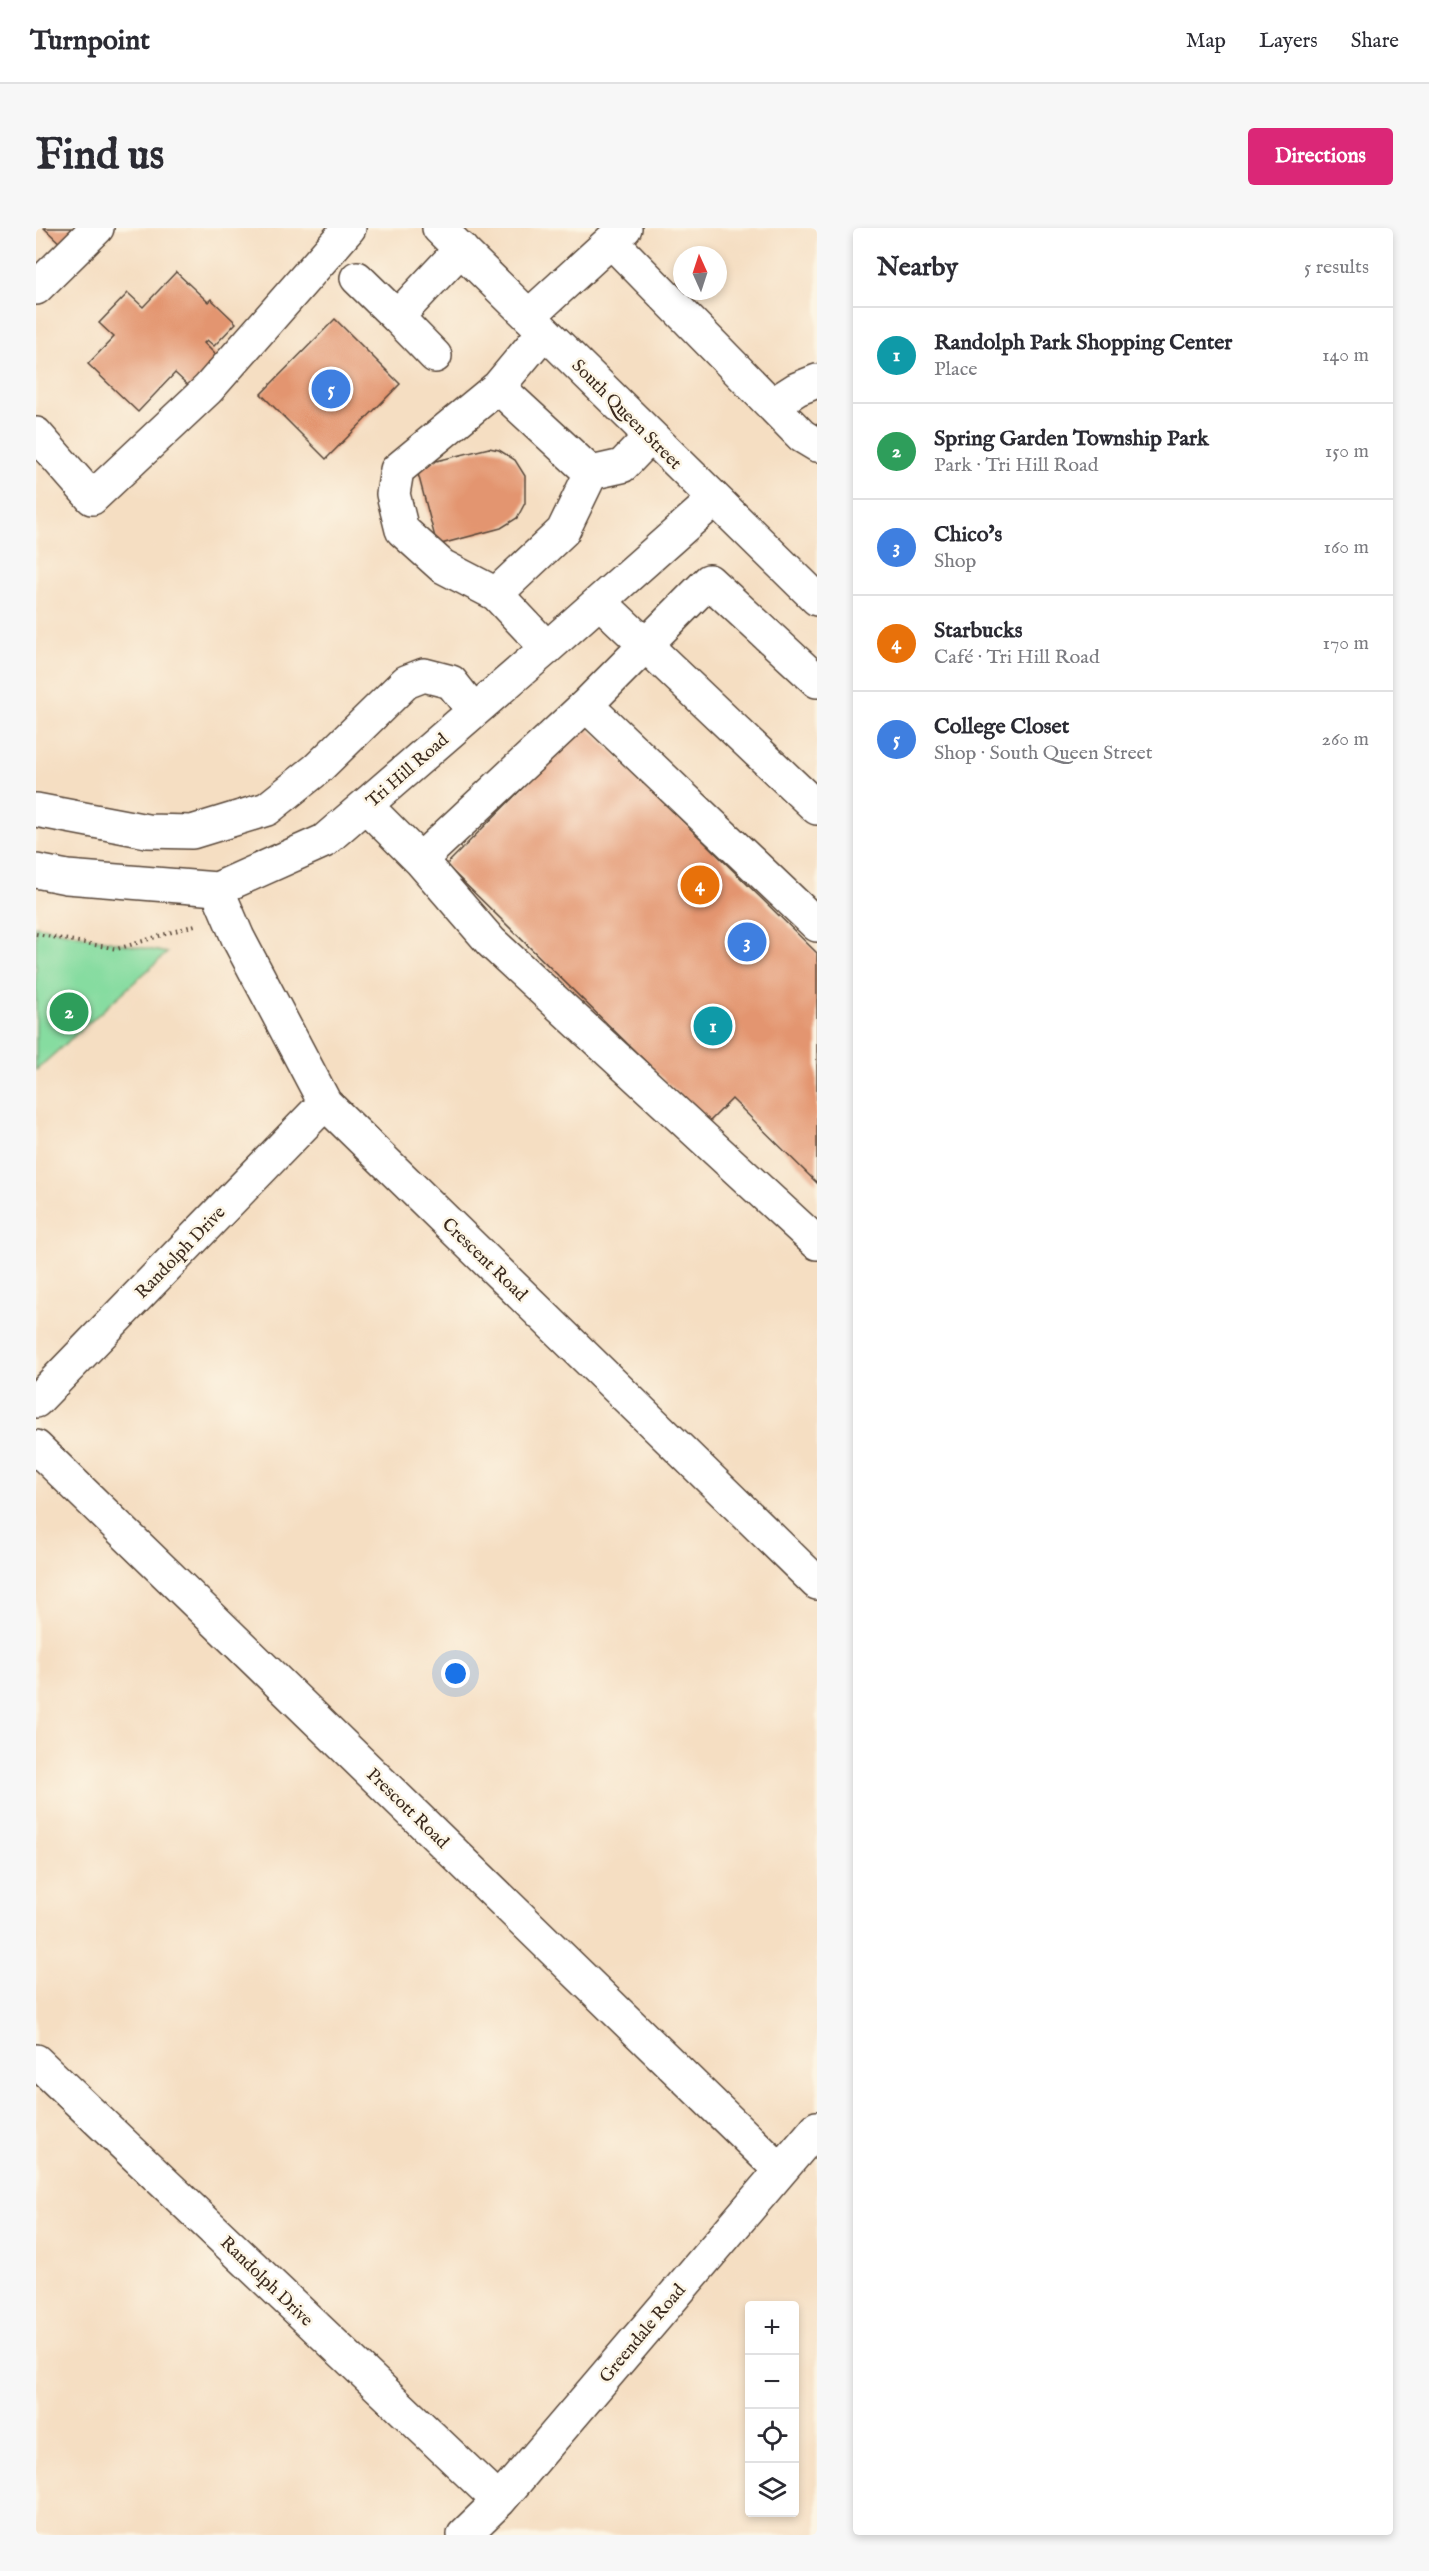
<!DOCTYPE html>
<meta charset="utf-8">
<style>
body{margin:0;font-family:"IM FELL English",serif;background:#f7f7f7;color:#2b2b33}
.controls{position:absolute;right:18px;bottom:18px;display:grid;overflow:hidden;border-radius:6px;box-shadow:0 3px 9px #0003}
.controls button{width:54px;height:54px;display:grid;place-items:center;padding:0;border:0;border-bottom:2px solid #e1e1e2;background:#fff;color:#2b2b33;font:30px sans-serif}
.compass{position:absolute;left:637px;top:18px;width:54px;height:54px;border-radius:50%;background:#fff;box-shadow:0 3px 9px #0003;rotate:357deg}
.you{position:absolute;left:420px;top:1446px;width:21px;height:21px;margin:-15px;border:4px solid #fff;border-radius:50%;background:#1a73e8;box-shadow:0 0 0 9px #1a73e833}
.badge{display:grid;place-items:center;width:39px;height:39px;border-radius:50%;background:#db2777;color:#fff;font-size:20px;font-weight:700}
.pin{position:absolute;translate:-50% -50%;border:3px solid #fff;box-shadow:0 2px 6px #0006}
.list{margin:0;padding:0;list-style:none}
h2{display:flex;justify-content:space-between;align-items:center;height:78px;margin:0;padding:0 24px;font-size:26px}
h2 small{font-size:20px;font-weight:400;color:#7c7c81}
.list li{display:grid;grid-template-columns:39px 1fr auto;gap:18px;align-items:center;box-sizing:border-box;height:96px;padding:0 24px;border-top:2px solid #e1e1e2}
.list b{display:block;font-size:22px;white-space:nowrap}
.list p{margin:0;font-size:20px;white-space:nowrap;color:#7c7c81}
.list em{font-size:20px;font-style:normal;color:#7c7c81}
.icon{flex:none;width:33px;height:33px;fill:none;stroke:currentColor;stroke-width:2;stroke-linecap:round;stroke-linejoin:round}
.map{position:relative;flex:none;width:781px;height:2307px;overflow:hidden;border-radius:6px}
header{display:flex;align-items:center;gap:36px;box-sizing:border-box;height:84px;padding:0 30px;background:#fff;border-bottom:2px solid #e1e1e2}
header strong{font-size:28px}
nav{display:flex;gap:33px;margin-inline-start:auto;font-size:21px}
.intro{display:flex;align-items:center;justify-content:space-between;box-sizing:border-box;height:144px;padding:0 36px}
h1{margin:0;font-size:42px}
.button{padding:15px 27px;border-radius:6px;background:#db2777;color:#fff;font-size:21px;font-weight:700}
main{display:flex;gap:36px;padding:0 36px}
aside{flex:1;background:#fff;border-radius:6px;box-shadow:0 3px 9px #0003}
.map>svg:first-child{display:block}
</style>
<header>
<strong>Turnpoint</strong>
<nav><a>Map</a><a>Layers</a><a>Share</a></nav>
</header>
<div class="intro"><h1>Find us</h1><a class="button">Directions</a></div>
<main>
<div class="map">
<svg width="781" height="2307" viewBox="0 0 781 2307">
<rect width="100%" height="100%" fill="#fcf5e5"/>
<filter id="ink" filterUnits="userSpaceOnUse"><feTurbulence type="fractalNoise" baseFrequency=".0167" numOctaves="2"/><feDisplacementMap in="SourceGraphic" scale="12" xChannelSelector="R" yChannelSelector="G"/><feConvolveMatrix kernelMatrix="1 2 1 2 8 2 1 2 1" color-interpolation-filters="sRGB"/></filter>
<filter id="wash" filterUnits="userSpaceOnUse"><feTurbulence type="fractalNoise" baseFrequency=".008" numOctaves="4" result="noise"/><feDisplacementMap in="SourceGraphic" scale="24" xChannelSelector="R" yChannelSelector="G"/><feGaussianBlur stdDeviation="1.35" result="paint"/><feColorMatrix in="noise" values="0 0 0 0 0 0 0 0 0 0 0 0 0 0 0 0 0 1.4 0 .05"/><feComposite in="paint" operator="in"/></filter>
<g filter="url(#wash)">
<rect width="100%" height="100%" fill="#f5dec2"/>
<path fill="#86dca0" stroke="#60835f" stroke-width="1.5" d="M 0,698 L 131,725 L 0,842 Z"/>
<g id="blocks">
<path fill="#e3956f" d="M 8,0 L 47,0 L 28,19 Z
M 140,44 L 172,74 L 175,71 L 200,95 L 178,118 L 171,112 L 168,115 L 183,130 L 155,160 L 139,145 L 102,184 L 52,136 L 78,109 L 63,95 L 92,65 L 107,79 Z
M 299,91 L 364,156 L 290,231 L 225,166 Z
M 453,220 L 463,222 L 479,232 L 489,248 L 489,275 L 481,290 L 465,300 L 401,317 L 380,238 Z
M 549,497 L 781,725 L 781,955 L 696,871 L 672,895 L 410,637 Z"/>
</g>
</g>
<g filter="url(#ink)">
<use href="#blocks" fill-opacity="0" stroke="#574537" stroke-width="1.5"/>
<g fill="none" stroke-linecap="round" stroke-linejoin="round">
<g stroke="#574537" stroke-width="36">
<path id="minor" d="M 575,13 L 766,208 L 781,217
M 321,50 L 361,89 L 425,21
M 0,60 L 61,0
M 493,88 L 589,0
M 361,89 L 399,128
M 508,104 L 462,159 L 555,245 L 586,238 L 614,209
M 462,159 L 361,242 L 357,266 L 366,302 L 406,338 L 460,366 L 511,420
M 736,177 L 761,161 L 781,153
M 0,206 L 56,270 L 172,161 L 313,0
M 460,366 L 527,303 L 555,245
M 564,374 L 781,580
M 781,453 L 673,353 L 550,477 L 781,697
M 330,578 L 384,632 L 455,714 L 781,1015
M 0,582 L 111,603 L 156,604 L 231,581 L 281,541 L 370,454 L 388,447 L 415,454 L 438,483
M 384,632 L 550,477
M 0,643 L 31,649 L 181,661 L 288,613 L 511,420 L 678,272
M 181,661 L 202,710 L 289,875 L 781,1355
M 0,1173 L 289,875
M 0,1219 L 744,1942
M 0,1833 L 463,2273
M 428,2307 L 463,2273 L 781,1900"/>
</g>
<g stroke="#574537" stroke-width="36">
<path id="major" d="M 403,0 L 781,371"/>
</g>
<path stroke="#574537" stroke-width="4" stroke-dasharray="1.5 4.5" stroke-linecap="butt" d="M 0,706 L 81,721 L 159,697"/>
<use href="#minor" stroke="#fff" stroke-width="33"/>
<use href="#major" stroke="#fff" stroke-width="33"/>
</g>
</g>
<g text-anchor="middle" stroke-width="5" stroke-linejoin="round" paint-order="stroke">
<g font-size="18" fill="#3b2a1e" stroke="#fcf5e5">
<text transform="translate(591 186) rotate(45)" y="6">South Queen Street</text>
<text transform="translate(371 542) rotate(-41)" y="6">Tri Hill Road</text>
<text transform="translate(144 1024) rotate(-46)" y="6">Randolph Drive</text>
<text transform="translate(449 1031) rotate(44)" y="6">Crescent Road</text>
<text transform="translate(372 1580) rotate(44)" y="6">Prescott Road</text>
<text transform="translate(231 2053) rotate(44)" y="6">Randolph Drive</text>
<text transform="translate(606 2105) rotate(-50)" y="6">Greendale Road</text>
</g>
</g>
</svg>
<div class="controls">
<button>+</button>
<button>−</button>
<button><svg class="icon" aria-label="locate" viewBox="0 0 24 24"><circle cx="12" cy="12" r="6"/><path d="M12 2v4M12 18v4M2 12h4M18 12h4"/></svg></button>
<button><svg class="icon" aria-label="layers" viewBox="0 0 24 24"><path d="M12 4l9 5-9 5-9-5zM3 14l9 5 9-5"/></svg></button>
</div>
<svg class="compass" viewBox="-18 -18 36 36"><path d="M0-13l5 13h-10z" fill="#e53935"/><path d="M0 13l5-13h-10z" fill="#7c7c81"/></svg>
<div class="you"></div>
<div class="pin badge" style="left:677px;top:798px;background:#0f9aa8">1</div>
<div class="pin badge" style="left:33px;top:784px;background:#2e9e5b">2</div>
<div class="pin badge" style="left:711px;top:714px;background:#3f7fe0">3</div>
<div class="pin badge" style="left:664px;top:657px;background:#e8710a">4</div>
<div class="pin badge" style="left:295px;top:161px;background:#3f7fe0">5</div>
</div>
<aside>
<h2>Nearby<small>5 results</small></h2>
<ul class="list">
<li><span class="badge" style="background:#0f9aa8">1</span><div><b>Randolph Park Shopping Center</b><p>Place</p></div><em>140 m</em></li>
<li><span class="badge" style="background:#2e9e5b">2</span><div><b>Spring Garden Township Park</b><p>Park · Tri Hill Road</p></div><em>150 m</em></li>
<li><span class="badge" style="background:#3f7fe0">3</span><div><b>Chico's</b><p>Shop</p></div><em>160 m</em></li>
<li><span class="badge" style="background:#e8710a">4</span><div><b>Starbucks</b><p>Café · Tri Hill Road</p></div><em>170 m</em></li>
<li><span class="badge" style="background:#3f7fe0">5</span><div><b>College Closet</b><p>Shop · South Queen Street</p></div><em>260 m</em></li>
</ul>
</aside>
</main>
